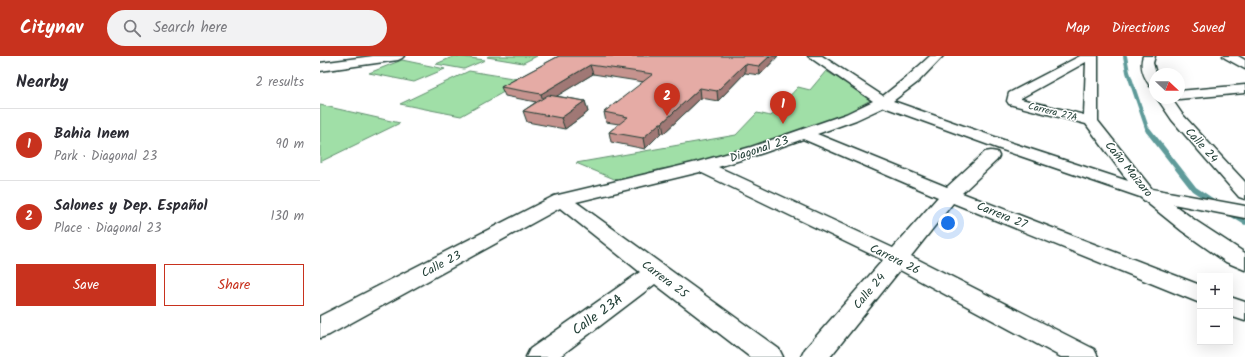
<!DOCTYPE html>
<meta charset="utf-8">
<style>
body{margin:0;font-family:Kalam,sans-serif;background:#f2f2f3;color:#2b2b33}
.controls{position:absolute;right:12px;bottom:12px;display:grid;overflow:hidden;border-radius:0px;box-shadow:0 4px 16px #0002}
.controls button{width:36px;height:36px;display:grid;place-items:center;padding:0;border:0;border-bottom:1px solid #e1e1e2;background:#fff;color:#2b2b33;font:20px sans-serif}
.compass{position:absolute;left:829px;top:12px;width:36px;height:36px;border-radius:50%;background:#fff;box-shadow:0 4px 16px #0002;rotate:112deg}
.you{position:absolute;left:628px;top:167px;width:14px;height:14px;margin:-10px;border:3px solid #fff;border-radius:50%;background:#1a73e8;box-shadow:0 0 0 6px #1a73e833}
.badge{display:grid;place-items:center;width:26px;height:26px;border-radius:50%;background:#c8321e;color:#fff;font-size:13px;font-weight:700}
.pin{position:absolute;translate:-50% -33px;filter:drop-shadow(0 1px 2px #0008)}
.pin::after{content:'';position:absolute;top:21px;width:14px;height:12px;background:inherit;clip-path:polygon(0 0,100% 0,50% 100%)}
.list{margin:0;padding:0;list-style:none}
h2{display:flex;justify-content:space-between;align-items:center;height:52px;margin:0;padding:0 16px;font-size:17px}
h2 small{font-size:13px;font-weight:400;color:#7c7c81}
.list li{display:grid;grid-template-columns:26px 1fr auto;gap:12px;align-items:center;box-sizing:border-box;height:72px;padding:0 16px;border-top:1px solid #e1e1e2}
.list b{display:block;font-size:15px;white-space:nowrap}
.list p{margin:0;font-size:13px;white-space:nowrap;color:#7c7c81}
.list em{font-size:13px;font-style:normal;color:#7c7c81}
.actions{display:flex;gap:8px;padding:12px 16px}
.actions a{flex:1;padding:9px 0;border:1px solid #c8321e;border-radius:0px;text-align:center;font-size:14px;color:#c8321e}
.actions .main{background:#c8321e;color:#fff}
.icon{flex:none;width:22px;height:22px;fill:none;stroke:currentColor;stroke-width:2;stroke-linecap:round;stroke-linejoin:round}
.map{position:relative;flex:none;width:925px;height:301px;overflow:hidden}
header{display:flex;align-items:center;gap:24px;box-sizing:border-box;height:56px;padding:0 20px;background:#c8321e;color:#fff}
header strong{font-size:19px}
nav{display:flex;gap:22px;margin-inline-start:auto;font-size:14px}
.search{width:280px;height:36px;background:#f2f2f3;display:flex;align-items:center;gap:10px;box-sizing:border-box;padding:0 14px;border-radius:22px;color:#7c7c81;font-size:15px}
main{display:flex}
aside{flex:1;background:#fff}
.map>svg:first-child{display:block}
</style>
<header>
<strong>Citynav</strong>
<div class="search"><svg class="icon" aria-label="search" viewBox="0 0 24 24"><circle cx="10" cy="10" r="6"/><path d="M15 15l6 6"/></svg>Search here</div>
<nav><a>Map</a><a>Directions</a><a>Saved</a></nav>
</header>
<main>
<aside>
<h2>Nearby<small>2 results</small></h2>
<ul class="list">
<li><span class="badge">1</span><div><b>Bahia Inem</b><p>Park · Diagonal 23</p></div><em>90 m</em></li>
<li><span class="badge">2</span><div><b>Salones y Dep. Español</b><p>Place · Diagonal 23</p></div><em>130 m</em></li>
</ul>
<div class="actions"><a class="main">Save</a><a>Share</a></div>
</aside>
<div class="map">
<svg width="925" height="301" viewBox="0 0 925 301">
<rect width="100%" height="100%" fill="#fff"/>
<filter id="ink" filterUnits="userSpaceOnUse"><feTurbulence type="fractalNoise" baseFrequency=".025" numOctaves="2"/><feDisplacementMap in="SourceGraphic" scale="8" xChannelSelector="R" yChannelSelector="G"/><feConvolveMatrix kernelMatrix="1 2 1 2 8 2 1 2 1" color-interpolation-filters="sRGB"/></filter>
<g filter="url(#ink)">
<path fill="#a0dfa7" stroke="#608e6e" d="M 135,0 L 165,4 L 144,13 L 116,8 Z
M 169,0 L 217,0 L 203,7 L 167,1 Z
M 82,4 L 125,13 L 94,26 L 49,17 Z
M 149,15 L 205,24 L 141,60 L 80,48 Z
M 506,15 L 552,43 L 526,58 L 480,76 L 380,108 L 341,113 L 299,125 L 256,107 L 416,79 L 437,57 L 451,60 L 478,31 L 490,34 Z
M 0,49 L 80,67 L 0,106 Z"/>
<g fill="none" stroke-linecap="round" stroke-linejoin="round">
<path stroke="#5e9b9a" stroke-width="4" d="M 805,0 L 808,16 L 828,75"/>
<path stroke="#5e9b9a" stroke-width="5.5" d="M 828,74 L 874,133 L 895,147
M 910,157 L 925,166"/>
<g stroke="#1f3d34" stroke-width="3">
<path id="minor" d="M 53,0 L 84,0 L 82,2 L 78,4 L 0,15 L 0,7 Z
M 488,0 L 502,0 L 563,40 L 588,20 L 610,0 L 623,0 L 598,26 L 573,45 L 689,86 L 808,125 L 766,68 L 689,48 L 687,45 L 689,37 L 760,0 L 778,0 L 778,65 L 832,133 L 925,150 L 925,162 L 853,148 L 876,165 L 925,197 L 925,214 L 906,206 L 862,175 L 820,141 L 677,92 L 564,51 L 536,64 L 497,78 L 627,131 L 665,96 L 671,95 L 677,96 L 679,100 L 677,104 L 642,137 L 880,229 L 880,247 L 633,147 L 591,200 L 774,293 L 778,301 L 741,301 L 580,214 L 510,301 L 481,301 L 485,293 L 563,204 L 380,116 L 256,146 L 459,293 L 463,301 L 430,301 L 335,228 L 239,301 L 206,301 L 210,293 L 320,216 L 240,152 L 9,279 L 0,282 L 0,260 L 234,140 L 377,106 L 431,91 L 526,58 L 553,45 ZM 766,6 L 764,59 L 701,43 L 701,42 ZM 483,83 L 618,141 L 573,192 L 398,111 L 443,97 Z
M 823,0 L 835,0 L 833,7 L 836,18 L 835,18 L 835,31 L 830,30 C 824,21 819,11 823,0 Z
M 903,0 L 918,0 L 925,4 L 925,13 L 905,2 Z
M 925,29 L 925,37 L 859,43 L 855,42 L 859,42 L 859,35 Z
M 837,42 L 851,42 L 862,58 L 925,126 L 925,143 L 919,141 L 852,64 Z
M 910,241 L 925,246 L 925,265 L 910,260 Z"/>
</g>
<use href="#minor" fill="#fff" fill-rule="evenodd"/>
</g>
<path fill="#c5938e" stroke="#1f3d34" d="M 239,0 L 458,0 L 440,19 L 425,17 L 398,45 L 381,42 L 344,77 L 341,77 L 325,93 L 291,86 L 289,76 L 299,68 L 286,66 L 284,56 L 324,26 L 273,18 L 236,40 L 265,45 L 268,56 L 245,73 L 207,66 L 203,55 L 216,46 L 185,40 L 181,31 Z"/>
<path fill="#a07874" stroke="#1f3d34" d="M 450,0 L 458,0 L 440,19 L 439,10 Z
M 425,8 L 425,17 L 398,45 L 397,35 Z
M 270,9 L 273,18 L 224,48 L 221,38 Z
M 380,32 L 381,42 L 344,77 L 342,67 Z
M 265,45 L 268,56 L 245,73 L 241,62 Z
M 340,67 L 341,77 L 325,93 L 323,82 Z"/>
<path fill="#e5aba5" stroke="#1f3d34" d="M 239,0 L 450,0 L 439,10 L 425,8 L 397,35 L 380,32 L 342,67 L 340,67 L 323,82 L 289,76 L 308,61 L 284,56 L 333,18 L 270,9 L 221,38 L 181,31 Z
M 228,39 L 265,45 L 241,62 L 203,55 Z"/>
</g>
<g text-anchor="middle" stroke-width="3" stroke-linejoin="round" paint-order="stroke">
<g font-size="10" fill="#1f3d34" stroke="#fff">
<text transform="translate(733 55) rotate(14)" y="4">Carrera 27A</text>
</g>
<g font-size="12" fill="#1f3d34" stroke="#fff">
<text transform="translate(882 89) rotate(48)" y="4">Calle 24</text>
<text transform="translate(439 93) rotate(-18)" y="4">Diagonal 23</text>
<text transform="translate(809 113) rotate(51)" y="4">Caño Maizaro</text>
<text transform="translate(682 159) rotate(22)" y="4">Carrera 27</text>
<text transform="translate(575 203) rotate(26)" y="4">Carrera 26</text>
<text transform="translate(121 208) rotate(-28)" y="4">Calle 23</text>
<text transform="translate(345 223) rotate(37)" y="4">Carrera 25</text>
<text transform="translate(549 235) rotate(-50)" y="4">Calle 24</text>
</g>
<g font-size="14" fill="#1f3d34" stroke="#fff">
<text transform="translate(277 258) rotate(-36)" y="5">Calle 23A</text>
</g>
</g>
</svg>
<div class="controls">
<button>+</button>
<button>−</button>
</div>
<svg class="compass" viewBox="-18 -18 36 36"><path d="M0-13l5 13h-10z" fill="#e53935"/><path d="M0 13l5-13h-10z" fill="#7c7c81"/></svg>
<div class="you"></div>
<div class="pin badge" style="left:463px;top:68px">1</div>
<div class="pin badge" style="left:347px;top:60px">2</div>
</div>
</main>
